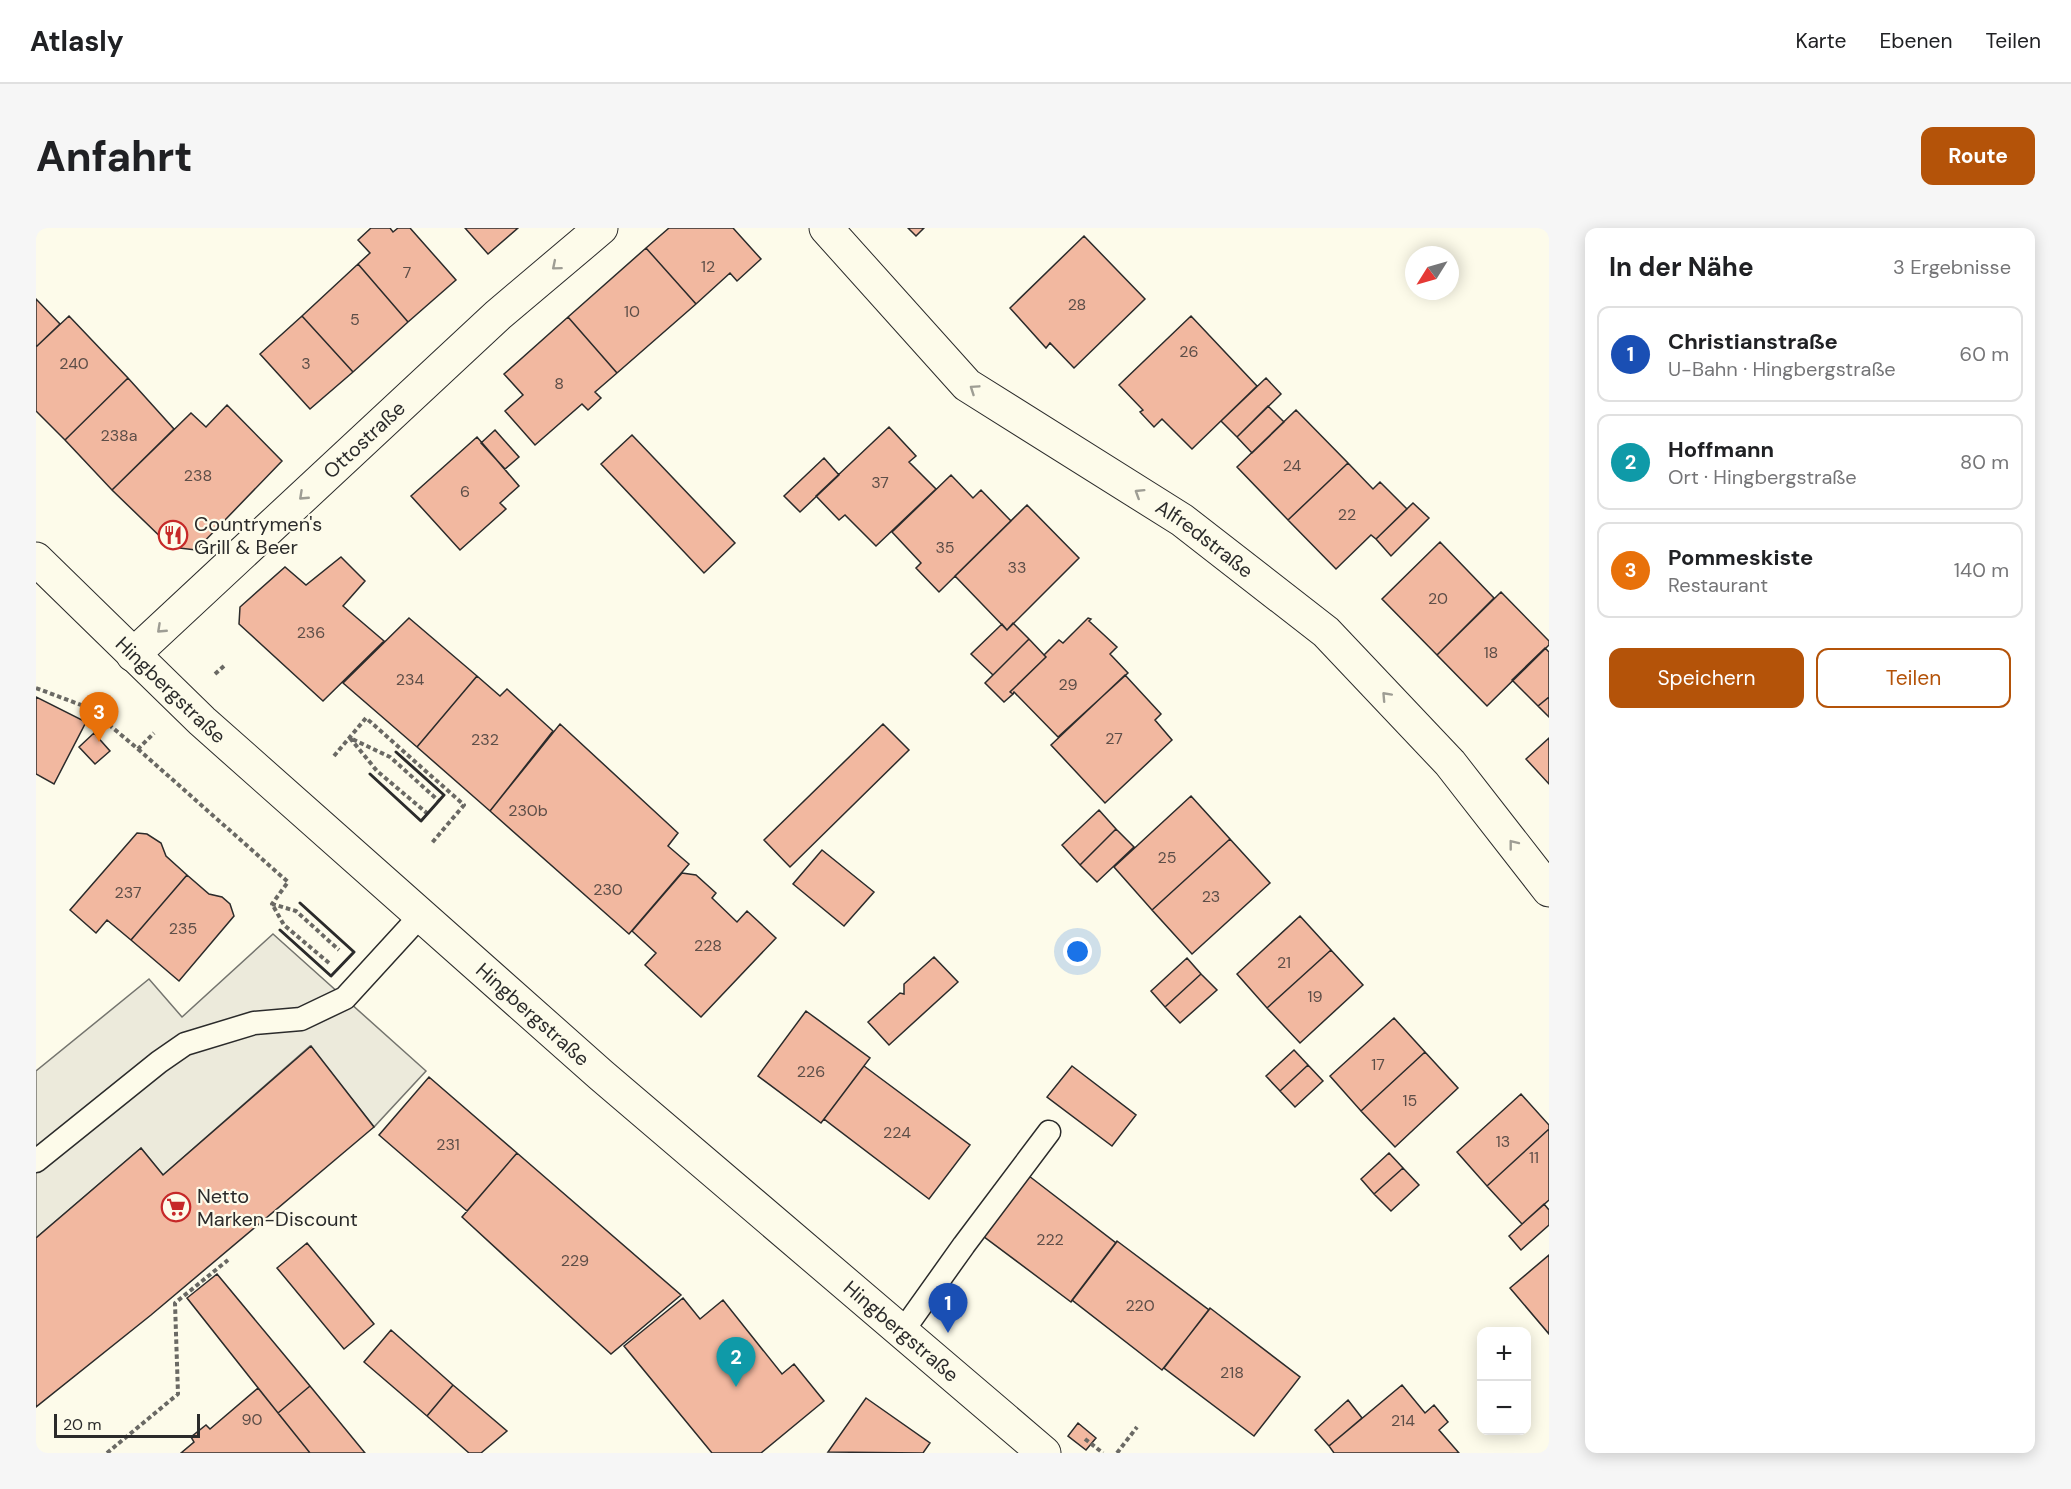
<!DOCTYPE html>
<html lang="de">
<meta charset="utf-8">
<style>
body{margin:0;font-family:"DM Sans",sans-serif;background:#f6f6f6;color:#202124}
.controls{position:absolute;right:18px;bottom:18px;display:grid;overflow:hidden;border-radius:12px;box-shadow:0 3px 15px #0003}
.controls button{width:54px;height:54px;display:grid;place-items:center;padding:0;border:0;border-bottom:2px solid #e0e0e0;background:#fff;color:#202124;font:30px sans-serif}
.compass{position:absolute;left:1369px;top:18px;width:54px;height:54px;border-radius:50%;background:#fff;box-shadow:0 3px 15px #0003;rotate:233deg}
.scale{position:absolute;left:18px;bottom:15px;width:146px;box-sizing:border-box;padding-left:6px;border:3px solid #2b2b2b;border-top:0;font-size:16px;line-height:21px;white-space:nowrap;color:#2b2b2b;-webkit-text-stroke:4px #fdfbea;paint-order:stroke}
.you{position:absolute;left:1042px;top:724px;width:21px;height:21px;margin:-15px;border:4px solid #fff;border-radius:50%;background:#1a73e8;box-shadow:0 0 0 9px #1a73e833}
.badge{display:grid;place-items:center;width:39px;height:39px;border-radius:50%;background:#b45309;color:#fff;font-size:20px;font-weight:700}
.pin{position:absolute;translate:-50% -50px;filter:drop-shadow(0 2px 3px #0008)}
.pin::after{content:'';position:absolute;top:32px;width:21px;height:18px;background:inherit;clip-path:polygon(0 0,100% 0,50% 100%)}
.list{margin:0;padding:0;list-style:none}
h2{display:flex;justify-content:space-between;align-items:center;height:78px;margin:0;padding:0 24px;font-size:26px}
h2 small{font-size:20px;font-weight:400;color:#757577}
.list li{display:grid;grid-template-columns:39px 1fr auto;gap:18px;align-items:center;box-sizing:border-box;height:96px;margin:0 12px 12px;padding:0 12px;border:2px solid #e0e0e0;border-radius:12px}
.list b{display:block;font-size:22px;white-space:nowrap}
.list p{margin:0;font-size:20px;white-space:nowrap;color:#757577}
.list em{font-size:20px;font-style:normal;color:#757577}
.actions{display:flex;gap:12px;padding:18px 24px}
.actions a{flex:1;padding:14px 0;border:2px solid #b45309;border-radius:12px;text-align:center;font-size:21px;color:#b45309}
.actions .main{background:#b45309;color:#fff}
.map{position:relative;flex:none;width:1513px;height:1225px;overflow:hidden;border-radius:12px}
header{display:flex;align-items:center;gap:36px;box-sizing:border-box;height:84px;padding:0 30px;background:#fff;border-bottom:2px solid #e0e0e0}
header strong{font-size:28px}
nav{display:flex;gap:33px;margin-inline-start:auto;font-size:21px}
.intro{display:flex;align-items:center;justify-content:space-between;box-sizing:border-box;height:144px;padding:0 36px}
h1{margin:0;font-size:42px}
.button{padding:15px 27px;border-radius:12px;background:#b45309;color:#fff;font-size:21px;font-weight:700}
main{display:flex;gap:36px;padding:0 36px}
aside{flex:1;background:#fff;border-radius:12px;box-shadow:0 3px 15px #0003}
.map>svg:first-child{display:block}
</style>
<header>
<strong>Atlasly</strong>
<nav><a>Karte</a><a>Ebenen</a><a>Teilen</a></nav>
</header>
<div class="intro"><h1>Anfahrt</h1><a class="button">Route</a></div>
<main>
<div class="map">
<svg width="1513" height="1225" viewBox="0 0 1513 1225">
<rect width="100%" height="100%" fill="#fdfbea"/>
<path fill="#eceadb" stroke="#74746e" stroke-width="1.5" d="M 237,706 L 390,843 L 338,899 L 274,818 L 127,947 L 105,920 L 0,1010 L 0,843 L 113,751 L 146,789 Z"/>
<path fill="#f2b8a0" stroke="#2b2b2b" stroke-width="1.5" d="M 335,0 L 354,0 L 357,4 L 362,0 L 374,0 L 420,52 L 372,94 L 322,36 L 334,25 L 322,12 Z
M 429,0 L 482,0 L 452,26 Z
M 633,0 L 697,0 L 725,31 L 701,53 L 694,45 L 660,76 L 610,20 Z
M 872,0 L 888,0 L 880,8 Z
M 1048,8 L 1109,71 L 1038,140 L 1014,115 L 1010,120 L 974,80 Z
M 610,20 L 660,76 L 581,145 L 532,89 Z
M 322,36 L 372,94 L 317,144 L 266,88 Z
M 0,71 L 24,96 L 0,119 Z
M 33,88 L 92,150 L 29,212 L 0,183 L 0,119 Z
M 266,88 L 317,144 L 274,181 L 224,126 Z
M 1155,88 L 1221,158 L 1156,221 L 1126,191 L 1118,199 L 1104,184 L 1107,182 L 1083,157 Z
M 532,89 L 581,145 L 559,164 L 565,170 L 552,182 L 546,176 L 499,217 L 469,183 L 487,167 L 468,146 Z
M 92,150 L 138,201 L 76,262 L 29,212 Z
M 1230,150 L 1245,166 L 1201,209 L 1185,193 Z
M 191,177 L 246,233 L 160,322 L 135,319 L 76,262 L 155,185 L 170,199 Z
M 1232,178 L 1248,194 L 1216,225 L 1201,209 Z
M 1260,182 L 1312,235 L 1252,292 L 1201,239 Z
M 853,199 L 880,228 L 873,234 L 900,261 L 840,318 L 809,287 L 803,292 L 780,268 Z
M 459,202 L 483,229 L 469,241 L 445,215 Z
M 596,207 L 699,315 L 668,345 L 565,236 Z
M 441,209 L 483,258 L 464,275 L 470,281 L 424,322 L 375,268 Z
M 788,230 L 803,247 L 764,284 L 748,268 Z
M 1312,235 L 1337,261 L 1344,254 L 1371,281 L 1340,311 L 1335,307 L 1300,341 L 1252,292 Z
M 915,247 L 937,270 L 945,262 L 975,293 L 903,364 L 880,340 L 885,335 L 856,304 Z
M 1377,275 L 1393,290 L 1355,328 L 1340,311 Z
M 991,277 L 1043,330 L 971,402 L 919,348 Z
M 1404,314 L 1458,370 L 1401,427 L 1346,371 Z
M 305,329 L 329,353 L 307,378 L 348,413 L 287,473 L 203,396 L 204,379 L 249,339 L 270,357 Z
M 1465,364 L 1513,413 L 1513,417 L 1451,478 L 1401,427 Z
M 373,390 L 441,448 L 381,519 L 307,455 Z
M 1052,390 L 1055,391 L 1053,393 L 1081,419 L 1074,426 L 1092,445 L 1022,509 L 978,464 L 977,466 L 974,464 L 1010,429 L 1008,427 L 1023,412 L 1027,415 Z
M 977,395 L 993,411 L 957,447 L 935,426 L 966,396 L 971,402 Z
M 993,411 L 1010,429 L 974,464 L 977,466 L 968,474 L 949,455 Z
M 1509,420 L 1513,424 L 1513,469 L 1502,478 L 1476,452 Z
M 1089,447 L 1125,486 L 1119,492 L 1136,512 L 1069,575 L 1015,517 Z
M 441,448 L 464,468 L 471,461 L 517,503 L 454,583 L 381,519 Z
M 0,469 L 50,494 L 18,556 L 0,546 Z
M 1513,469 L 1513,489 L 1502,478 Z
M 524,496 L 642,605 L 632,618 L 653,636 L 593,706 L 454,583 Z
M 847,496 L 873,522 L 754,639 L 728,612 Z
M 58,505 L 74,523 L 59,536 L 43,519 Z
M 1513,510 L 1513,556 L 1490,531 Z
M 1155,568 L 1194,611 L 1116,682 L 1078,639 Z
M 1063,582 L 1080,601 L 1044,637 L 1026,617 Z
M 1080,601 L 1098,619 L 1061,654 L 1044,637 Z
M 101,605 L 111,606 L 125,615 L 130,628 L 151,647 L 95,712 L 71,692 L 60,705 L 34,682 Z
M 1194,611 L 1234,655 L 1156,726 L 1116,682 Z
M 786,622 L 838,664 L 808,698 L 757,656 Z
M 646,645 L 660,647 L 680,665 L 676,670 L 701,694 L 711,683 L 740,710 L 665,789 L 609,737 L 620,725 L 596,703 Z
M 151,647 L 173,666 L 186,669 L 194,676 L 198,688 L 143,753 L 95,712 Z
M 1264,688 L 1295,722 L 1231,780 L 1201,746 Z
M 1295,722 L 1327,757 L 1264,815 L 1231,780 Z
M 898,729 L 922,754 L 853,817 L 832,794 L 864,765 L 868,766 L 868,756 Z
M 1151,730 L 1165,746 L 1129,779 L 1115,763 Z
M 1165,746 L 1181,762 L 1144,795 L 1129,779 Z
M 770,783 L 834,830 L 785,895 L 722,848 Z
M 1358,790 L 1389,824 L 1325,883 L 1294,848 Z
M 275,818 L 338,899 L 115,1087 L 0,1179 L 0,1010 L 105,920 L 127,947 Z
M 1258,822 L 1272,837 L 1244,863 L 1230,848 Z
M 1389,824 L 1422,860 L 1359,919 L 1325,883 Z
M 1272,837 L 1287,853 L 1259,879 L 1244,863 Z
M 828,838 L 934,917 L 893,971 L 788,891 Z
M 1036,838 L 1100,887 L 1076,918 L 1011,869 Z
M 393,849 L 481,925 L 431,983 L 343,907 Z
M 1485,866 L 1513,897 L 1513,901 L 1451,958 L 1421,924 Z
M 1513,901 L 1513,972 L 1486,996 L 1451,958 Z
M 481,925 L 645,1067 L 575,1126 L 426,989 Z
M 1353,925 L 1367,940 L 1338,966 L 1325,951 Z
M 1367,940 L 1383,957 L 1355,983 L 1338,966 Z
M 993,948 L 1080,1015 L 1035,1074 L 947,1008 Z
M 1508,976 L 1513,982 L 1513,997 L 1485,1022 L 1473,1008 Z
M 1081,1013 L 1173,1082 L 1126,1142 L 1036,1072 Z
M 271,1015 L 338,1096 L 308,1121 L 241,1040 Z
M 1513,1027 L 1513,1106 L 1474,1060 Z
M 181,1046 L 274,1158 L 242,1185 L 151,1070 Z
M 647,1070 L 664,1091 L 687,1072 L 746,1146 L 758,1136 L 788,1173 L 725,1225 L 676,1225 L 588,1118 Z
M 1174,1080 L 1264,1149 L 1218,1208 L 1128,1140 Z
M 355,1102 L 417,1157 L 391,1188 L 328,1134 Z
M 417,1157 L 471,1203 L 445,1225 L 433,1225 L 391,1188 Z
M 1366,1157 L 1389,1185 L 1398,1177 L 1412,1194 L 1403,1202 L 1423,1225 L 1298,1225 L 1293,1218 Z
M 274,1158 L 329,1225 L 274,1225 L 242,1185 Z
M 222,1160 L 274,1225 L 145,1225 L 158,1214 L 155,1209 L 170,1197 L 174,1201 Z
M 830,1170 L 894,1215 L 887,1225 L 792,1224 Z
M 1312,1172 L 1326,1190 L 1293,1218 L 1279,1202 Z
M 1042,1195 L 1060,1210 L 1050,1222 L 1032,1208 Z"/>
<g fill="none" stroke-linecap="round" stroke-linejoin="round">
<g stroke="#2b2b2b" stroke-width="25">
<path id="lane" d="M 0,933 L 123,834 L 149,816 L 218,795 L 265,791 L 309,770 L 385,687
M 866,1104 L 928,1017 L 1013,904"/>
</g>
<g stroke="#2b2b2b" stroke-width="35">
<g id="street">
<path id="s1" d="M 790,0 L 931,157 L 1146,292 L 1290,404 L 1414,535 L 1513,662"/>
<path id="s2" d="M 97,427 L 462,87 L 565,0"/>
</g>
</g>
<g stroke="#2b2b2b" stroke-width="35">
<g id="secondary">
<path id="s3" d="M 0,331 L 166,493 L 565,847 L 1008,1225"/>
</g>
</g>
<path stroke="#6a6964" stroke-width="4" stroke-dasharray="4.5 3" stroke-linecap="butt" d="M 179,446 L 188,438
M 0,460 L 53,480 L 102,521 L 118,505
M 102,521 L 252,654 L 236,676
M 298,528 L 330,490 L 428,577 L 395,616
M 392,586 L 341,543 L 314,510 L 354,529 L 403,573
M 293,735 L 248,697 L 236,676 L 260,683 L 303,722
M 1049,1211 L 1067,1225
M 71,1225 L 142,1166 L 139,1075 L 192,1032
M 1081,1225 L 1101,1199"/>
<use href="#lane" stroke="#fdfbea" stroke-width="22"/>
<use href="#street" stroke="#fdfbea" stroke-width="33"/>
<use href="#secondary" stroke="#fdfbea" stroke-width="33"/>
<path stroke="#2b2b2b" stroke-width="3" d="M 334,546 L 385,593 L 408,567 L 360,524
M 244,702 L 295,748 L 318,724 L 264,675"/>
</g>
<defs><path id="oneway-chevron" d="M-2-3.5L2.5 0L-2 3.5" fill="none" stroke-width="1.6" stroke-linecap="round" stroke-linejoin="round" transform="scale(1.5)"/></defs>
<g stroke="#9e9d94">
<use href="#oneway-chevron" transform="translate(520 38) rotate(140)"/>
<use href="#oneway-chevron" transform="translate(938 161) rotate(-146)"/>
<use href="#oneway-chevron" transform="translate(1103 265) rotate(-148)"/>
<use href="#oneway-chevron" transform="translate(267 268) rotate(137)"/>
<use href="#oneway-chevron" transform="translate(125 401) rotate(137)"/>
<use href="#oneway-chevron" transform="translate(1350 468) rotate(-133)"/>
<use href="#oneway-chevron" transform="translate(1477 616) rotate(-128)"/>
</g>
<defs>
<g id="restaurant-ring" transform="scale(1.5)"><circle r="9.5" fill="#fdfbea" stroke="#c62828" stroke-width="1.5"/><path d="M-5-6h1v4h1v-4h1v4h1v-4h1v5L-1.5 .5V6h-2V.5L-5-1ZM5-6V6H3V1.5H1.5Q1.5-4 5-6Z" fill="#c62828"/></g>
<g id="supermarket-ring" transform="scale(1.5)"><circle r="9.5" fill="#fdfbea" stroke="#c62828" stroke-width="1.5"/><path d="M-6-5.5h2.5l.6 2H6L4.5 2H-2.5L-4.4-4H-6ZM-1.5 3.2a1.3 1.3 0 1 0 .1 0ZM3 3.2a1.3 1.3 0 1 0 .1 0Z" fill="#c62828"/></g>
</defs>
<g fill-rule="evenodd">
<use href="#restaurant-ring" x="137" y="307"/>
<use href="#supermarket-ring" x="140" y="979"/>
</g>
<g text-anchor="middle" stroke-width="4.5" stroke-linejoin="round" paint-order="stroke">
<g font-size="16" fill="#5d4e48">
<text x="672" y="44">12</text>
<text x="371" y="50">7</text>
<text x="1041" y="82">28</text>
<text x="596" y="89">10</text>
<text x="319" y="97">5</text>
<text x="1153" y="129">26</text>
<text x="38" y="141">240</text>
<text x="270" y="141">3</text>
<text x="523" y="161">8</text>
<text x="83" y="213">238a</text>
<text x="1256" y="243">24</text>
<text x="162" y="253">238</text>
<text x="844" y="260">37</text>
<text x="429" y="269">6</text>
<text x="1311" y="292">22</text>
<text x="909" y="325">35</text>
<text x="981" y="345">33</text>
<text x="1402" y="376">20</text>
<text x="275" y="410">236</text>
<text x="1455" y="430">18</text>
<text x="374" y="457">234</text>
<text x="1032" y="462">29</text>
<text x="1078" y="516">27</text>
<text x="449" y="517">232</text>
<text x="492" y="588">230b</text>
<text x="1131" y="635">25</text>
<text x="572" y="667">230</text>
<text x="92" y="670">237</text>
<text x="1175" y="674">23</text>
<text x="147" y="706">235</text>
<text x="672" y="723">228</text>
<text x="1248" y="740">21</text>
<text x="1279" y="774">19</text>
<text x="1342" y="842">17</text>
<text x="775" y="849">226</text>
<text x="1374" y="878">15</text>
<text x="861" y="910">224</text>
<text x="1467" y="919">13</text>
<text x="412" y="922">231</text>
<text x="1498" y="935">11</text>
<text x="1014" y="1017">222</text>
<text x="539" y="1038">229</text>
<text x="1104" y="1083">220</text>
<text x="1196" y="1150">218</text>
<text x="216" y="1197">90</text>
<text x="1367" y="1198">214</text>
</g>
<g font-size="20" fill="#2b2b2b" stroke="#fdfbea">
<text dy="7" stroke="none"><textPath href="#s2" startOffset="316">Ottostraße</textPath></text>
<text dy="7" stroke="none"><textPath href="#s1" startOffset="494">Alfredstraße</textPath></text>
<text dy="7" stroke="none"><textPath href="#s3" startOffset="188">Hingbergstraße</textPath></text>
<text dy="7" stroke="none"><textPath href="#s3" startOffset="674">Hingbergstraße</textPath></text>
<text dy="7" stroke="none"><textPath href="#s3" startOffset="1160">Hingbergstraße</textPath></text>
</g>
<g font-size="20" fill="#2b2b2b" stroke="#fdfbea" text-anchor="start">
<text x="158" y="303">Countrymen's<tspan x="158" dy="23">Grill &amp; Beer</tspan></text>
<text x="161" y="975">Netto<tspan x="161" dy="23">Marken-Discount</tspan></text>
</g>
</g>
</svg>
<div class="controls">
<button>+</button>
<button>−</button>
</div>
<svg class="compass" viewBox="-18 -18 36 36"><path d="M0-13l5 13h-10z" fill="#e53935"/><path d="M0 13l5-13h-10z" fill="#757577"/></svg>
<div class="scale">20 m</div>
<div class="you"></div>
<div class="pin badge" style="left:912px;top:1105px;background:#1a4fb4">1</div>
<div class="pin badge" style="left:700px;top:1159px;background:#0f9aa8">2</div>
<div class="pin badge" style="left:63px;top:514px;background:#e8710a">3</div>
</div>
<aside>
<h2>In der Nähe<small>3 Ergebnisse</small></h2>
<ul class="list">
<li><span class="badge" style="background:#1a4fb4">1</span><div><b>Christianstraße</b><p>U-Bahn · Hingbergstraße</p></div><em>60 m</em></li>
<li><span class="badge" style="background:#0f9aa8">2</span><div><b>Hoffmann</b><p>Ort · Hingbergstraße</p></div><em>80 m</em></li>
<li><span class="badge" style="background:#e8710a">3</span><div><b>Pommeskiste</b><p>Restaurant</p></div><em>140 m</em></li>
</ul>
<div class="actions"><a class="main">Speichern</a><a>Teilen</a></div>
</aside>
</main>
